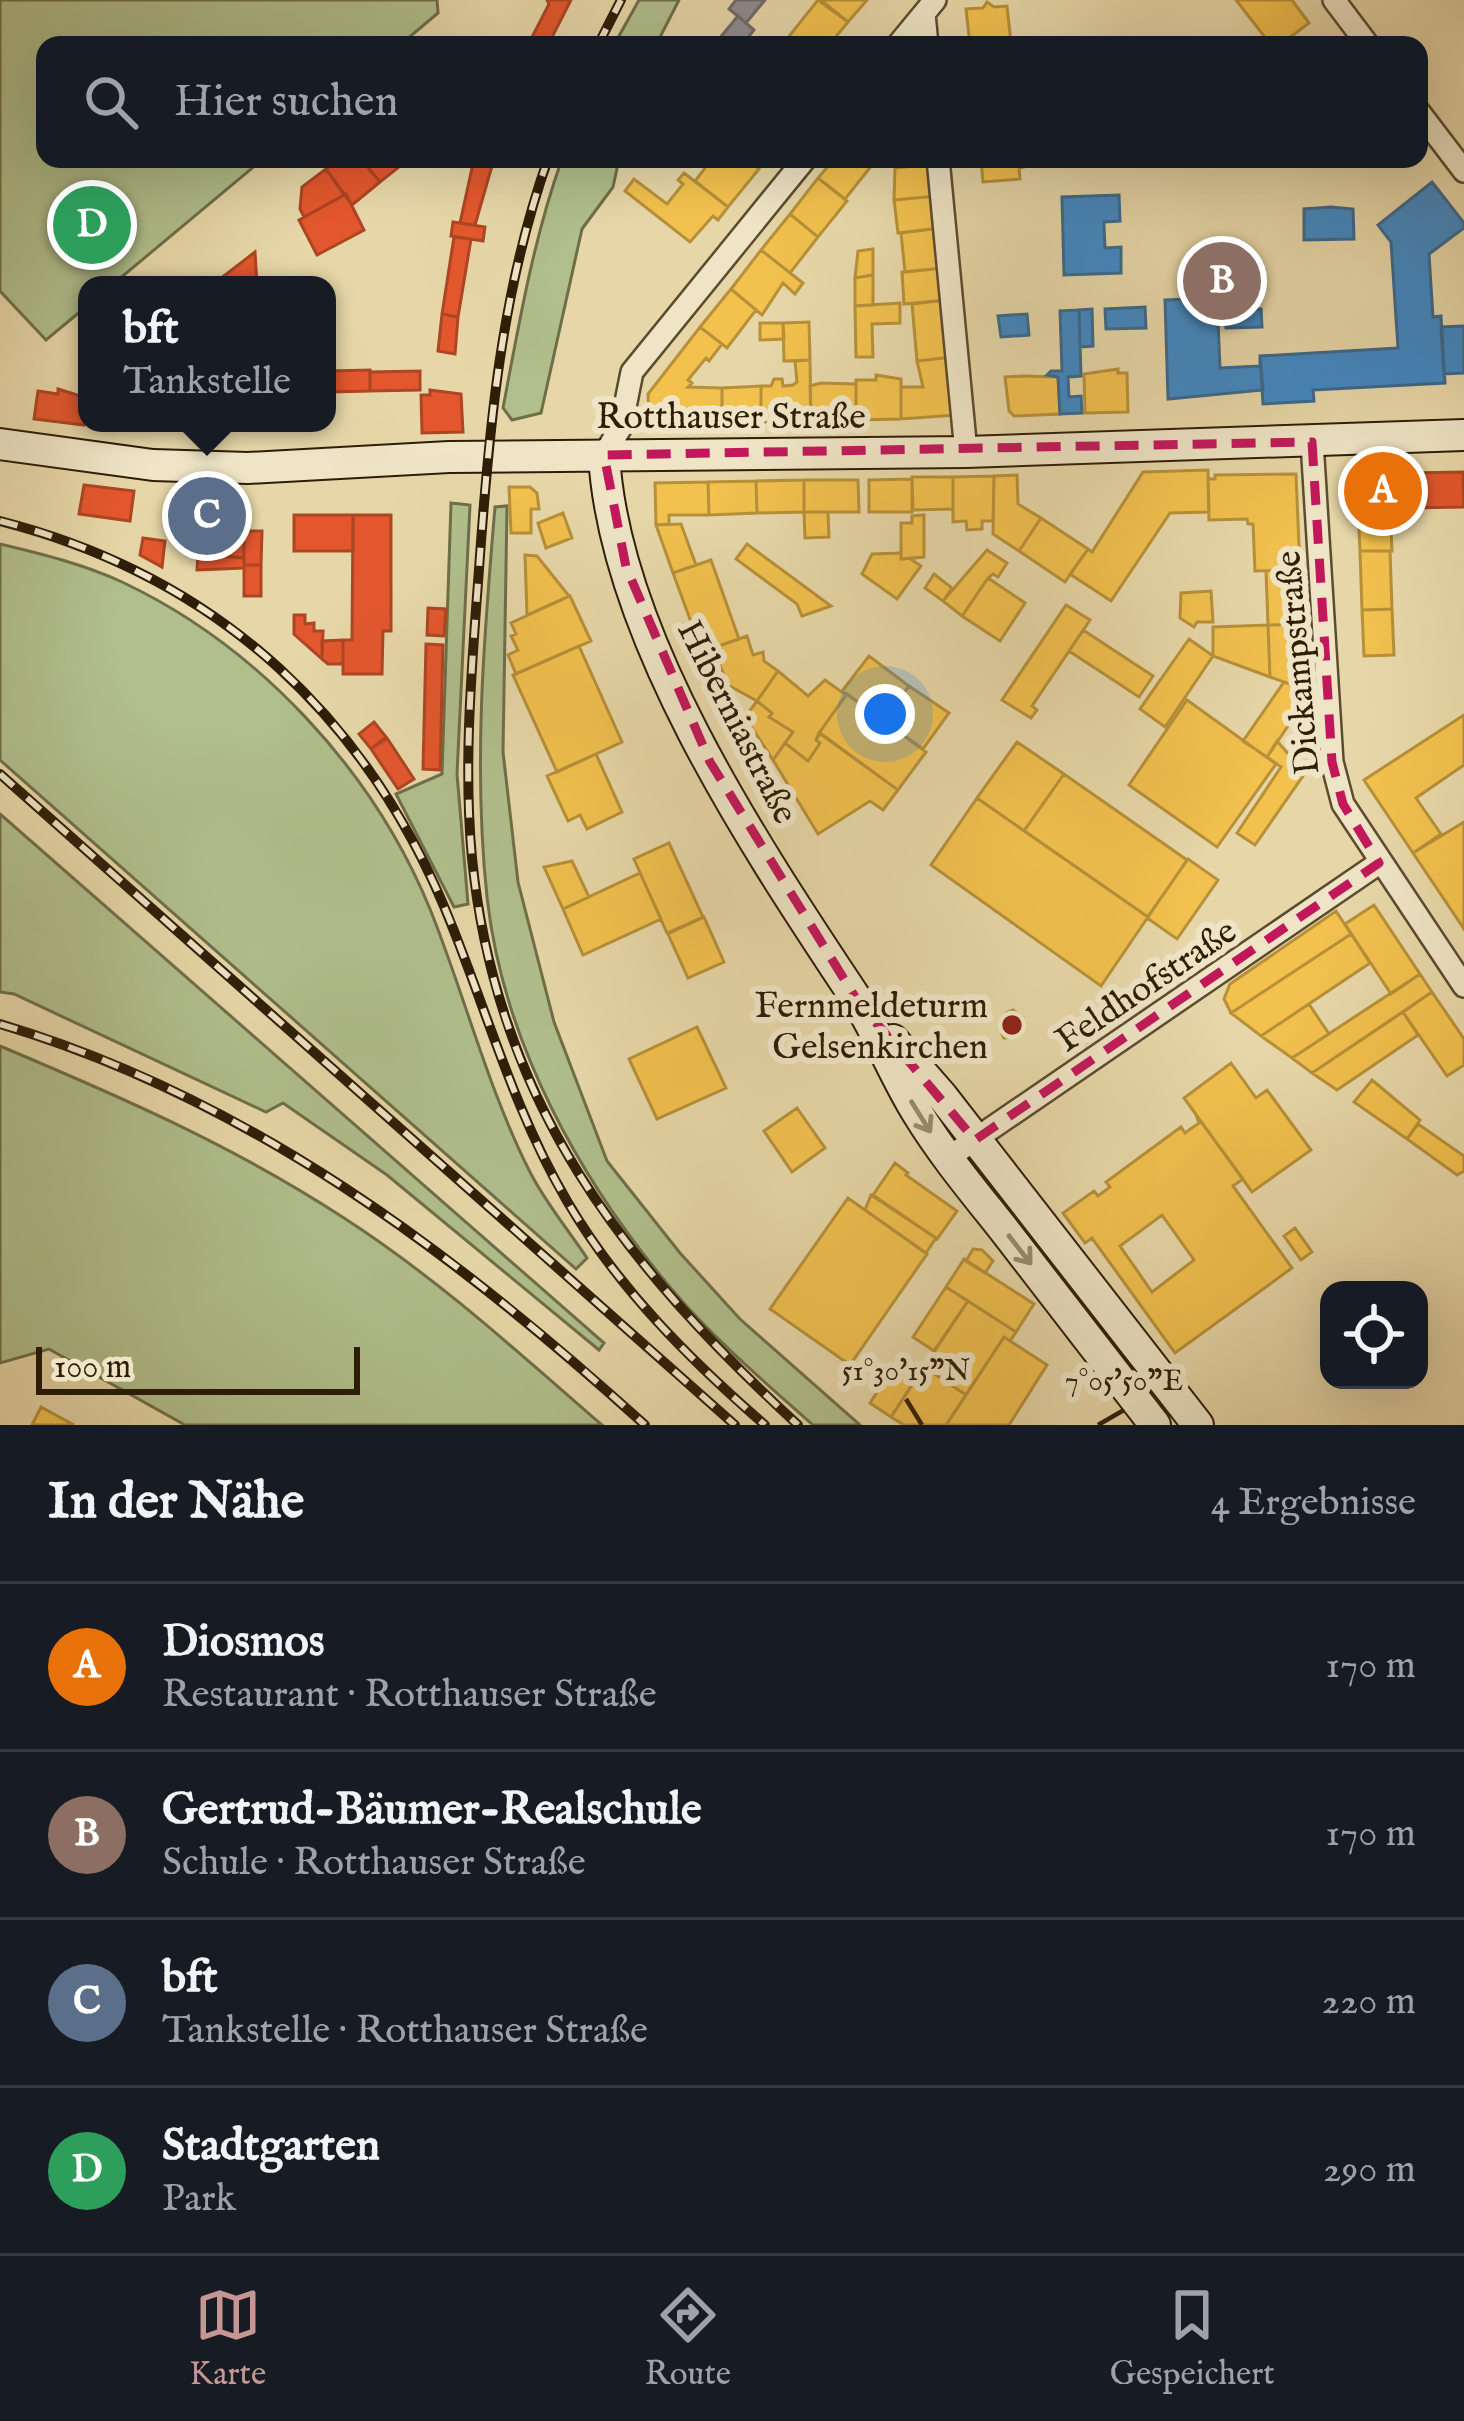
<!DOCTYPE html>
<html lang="de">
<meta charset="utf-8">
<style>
body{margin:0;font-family:"IM FELL English",serif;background:#242831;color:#f1f3f6}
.controls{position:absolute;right:36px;bottom:36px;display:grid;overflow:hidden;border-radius:24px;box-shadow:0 12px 48px #0002}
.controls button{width:108px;height:108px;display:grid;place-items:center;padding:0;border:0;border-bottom:3px solid #363941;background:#171b24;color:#f1f3f6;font:60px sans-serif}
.scale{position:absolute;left:36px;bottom:30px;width:324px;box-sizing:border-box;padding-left:12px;border:6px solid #2e1d07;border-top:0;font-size:33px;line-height:42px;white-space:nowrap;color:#2e1d07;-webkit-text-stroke:9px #efe5c6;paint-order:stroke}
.you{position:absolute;left:885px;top:714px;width:42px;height:42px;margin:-30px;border:9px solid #fff;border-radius:50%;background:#1a73e8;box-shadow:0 0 0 18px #1a73e833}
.badge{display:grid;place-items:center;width:78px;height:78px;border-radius:50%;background:#c59692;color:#fff;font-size:39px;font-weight:700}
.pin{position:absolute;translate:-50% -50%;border:6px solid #fff;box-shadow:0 3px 12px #0006}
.popup{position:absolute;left:78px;top:276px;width:258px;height:156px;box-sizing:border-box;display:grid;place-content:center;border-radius:24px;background:#171b24;filter:drop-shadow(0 3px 9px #0005);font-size:39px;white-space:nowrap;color:#9ea1a6}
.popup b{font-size:45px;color:#f1f3f6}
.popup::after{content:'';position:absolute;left:50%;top:100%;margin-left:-24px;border:24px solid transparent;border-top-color:#171b24}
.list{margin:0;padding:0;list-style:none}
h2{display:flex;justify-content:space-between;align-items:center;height:156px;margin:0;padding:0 48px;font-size:51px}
h2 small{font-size:39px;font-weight:400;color:#9ea1a6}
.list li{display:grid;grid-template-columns:78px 1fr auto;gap:36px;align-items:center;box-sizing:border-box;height:168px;padding:0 48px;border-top:3px solid #363941}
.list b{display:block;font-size:45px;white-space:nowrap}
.list p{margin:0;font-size:39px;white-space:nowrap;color:#9ea1a6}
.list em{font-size:39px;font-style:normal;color:#9ea1a6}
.icon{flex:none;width:66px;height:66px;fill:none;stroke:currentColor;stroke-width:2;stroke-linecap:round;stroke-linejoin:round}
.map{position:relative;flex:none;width:1464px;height:1425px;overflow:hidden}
.search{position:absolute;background:#171b24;box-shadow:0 12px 48px #0002;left:36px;right:36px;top:36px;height:132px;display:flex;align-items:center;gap:30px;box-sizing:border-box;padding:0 42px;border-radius:24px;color:#9ea1a6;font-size:45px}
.sheet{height:828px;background:#171b24}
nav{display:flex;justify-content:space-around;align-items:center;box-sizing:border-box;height:168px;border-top:3px solid #363941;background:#171b24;font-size:33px;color:#9ea1a6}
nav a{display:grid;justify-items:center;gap:6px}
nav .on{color:#c59692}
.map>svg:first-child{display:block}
</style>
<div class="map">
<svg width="1464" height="1425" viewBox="0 0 1464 1425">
<rect width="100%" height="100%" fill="#e7d7a8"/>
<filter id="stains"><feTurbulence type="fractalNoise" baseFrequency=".00167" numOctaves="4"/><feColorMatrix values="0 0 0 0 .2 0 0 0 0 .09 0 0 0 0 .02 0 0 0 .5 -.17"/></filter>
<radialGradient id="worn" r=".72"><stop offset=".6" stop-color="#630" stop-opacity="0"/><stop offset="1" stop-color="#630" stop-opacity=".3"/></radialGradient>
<path fill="#b0bf8c" stroke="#6f6e4a" stroke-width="3" d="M 0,0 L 437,0 L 438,13 L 400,45 L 45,45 L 45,159 L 263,159 L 112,285 L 87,285 L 87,306 L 46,340 L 0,291 Z
M 639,0 L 679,0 L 656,45 L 614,45 Z
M 562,159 L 619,159 L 613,187 L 582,229 L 541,413 L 512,420 L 503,408 C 519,324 533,240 562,159 Z
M 451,503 L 470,505 L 457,774 L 468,904 L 454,907 L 396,794 L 442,774 Z
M 507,506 L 503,752 L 518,882 L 554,1022 L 607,1161 L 680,1253 L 740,1319 L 860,1425 L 813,1425 C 768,1385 714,1339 675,1293 C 581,1183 503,1043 487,897 C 473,766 484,636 495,507 Z
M 0,544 C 42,554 83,564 122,582 C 258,646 373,770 430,909 C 465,996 488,1090 531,1174 C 546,1203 569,1231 587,1258 L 576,1269 L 0,760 Z
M 0,814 L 604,1343 L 599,1350 L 387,1175 L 283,1103 L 266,1112 L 14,994 L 0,992 Z
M 0,1046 C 121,1097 234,1146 344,1218 C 437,1278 519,1353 602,1425 L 185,1425 L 49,1349 L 0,1363 Z"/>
<path fill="#f2c14e" stroke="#b79039" stroke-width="3" fill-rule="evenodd" d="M 818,0 L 848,22 L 829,45 L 782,45 Z
M 821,0 L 867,0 L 848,22 Z
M 1236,0 L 1292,0 L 1309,23 L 1280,45 L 1271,45 Z
M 987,2 L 994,7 L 1007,6 L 1011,43 L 970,45 L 966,9 L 983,8 Z
M 712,159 L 746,159 L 759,169 L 728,207 L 695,181 Z
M 834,159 L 877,159 L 845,199 L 818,178 Z
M 981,159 L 1023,159 L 1024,167 L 1019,168 L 1020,179 L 983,182 Z
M 933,164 L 937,196 L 894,200 L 895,168 Z
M 684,173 L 728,207 L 718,220 L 713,216 L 690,242 L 625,191 L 634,179 L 667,204 L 683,184 L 678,180 Z
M 818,178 L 847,201 L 818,237 L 790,214 Z
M 937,196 L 940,228 L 898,233 L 894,200 Z
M 790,214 L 818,237 L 790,273 L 761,250 Z
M 940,228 L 944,268 L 905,272 L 901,233 Z
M 873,249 L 873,275 L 855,278 L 858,251 Z
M 761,250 L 803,283 L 795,294 L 783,283 L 762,315 L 731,289 Z
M 944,268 L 947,300 L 904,304 L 902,272 Z
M 873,275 L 873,305 L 855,306 L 855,278 Z
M 731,289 L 756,310 L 727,348 L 700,327 Z
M 947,300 L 953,357 L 917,361 L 912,304 Z
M 900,303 L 900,323 L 872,324 L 873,357 L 856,357 L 855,306 Z
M 809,322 L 810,360 L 784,361 L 783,323 Z
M 760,323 L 783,323 L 784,339 L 760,340 Z
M 700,327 L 722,344 L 709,361 L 706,358 L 688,380 L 692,383 L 688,387 L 722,388 L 722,424 L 653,425 L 649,421 L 648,394 Z
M 953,357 L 956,415 L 901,419 L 901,387 L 923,387 L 917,361 Z
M 810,360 L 811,421 L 761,422 L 761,386 L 771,386 L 774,379 L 782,379 L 783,386 L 793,385 L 797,382 L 795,361 Z
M 1118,369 L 1118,373 L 1127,373 L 1128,412 L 1085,413 L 1084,374 Z
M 876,375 L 901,379 L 901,419 L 856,420 L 856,380 L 876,380 Z
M 1023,376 L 1058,377 L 1060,414 L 1014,416 L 1009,411 L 1005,377 Z
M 821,383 L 856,384 L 856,420 L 811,421 L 810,386 Z
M 761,386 L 761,422 L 722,424 L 722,388 Z
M 1208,470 L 1209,512 L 1170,513 L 1111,601 L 1070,574 L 1088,549 L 1092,552 L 1143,472 Z
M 1296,474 L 1300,570 L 1255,571 L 1253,524 L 1248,524 L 1247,519 L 1209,520 L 1208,479 L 1215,479 L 1215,475 Z
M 1017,475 L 1018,504 L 1041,518 L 1019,551 L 993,534 L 994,476 Z
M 994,476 L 993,521 L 982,521 L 982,529 L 967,530 L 966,521 L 953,522 L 953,477 Z
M 912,477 L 953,477 L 953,509 L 913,510 Z
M 912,479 L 912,512 L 869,512 L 869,480 Z
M 804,480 L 804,512 L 757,513 L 756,481 Z
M 804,480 L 858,480 L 859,512 L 804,512 Z
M 756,481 L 757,513 L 709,515 L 708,482 Z
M 708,482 L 709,515 L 669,515 L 669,524 L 656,525 L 655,483 Z
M 509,487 L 530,487 L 537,493 L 539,509 L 531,509 L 531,533 L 511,533 Z
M 1390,508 L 1392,551 L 1360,551 L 1358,509 Z
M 804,512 L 828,512 L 829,537 L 805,538 Z
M 563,513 L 572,538 L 546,548 L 538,523 Z
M 924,515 L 924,557 L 901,559 L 901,523 L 912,523 L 912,516 Z
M 1041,518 L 1088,549 L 1065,582 L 1019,551 Z
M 681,524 L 696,565 L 673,573 L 656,525 Z
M 747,544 L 831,606 L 802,616 L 797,604 L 736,559 Z
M 987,550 L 1007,563 L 998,577 L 993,574 L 988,578 L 962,616 L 943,601 Z
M 1360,551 L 1390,551 L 1392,609 L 1362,610 Z
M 901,553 L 901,559 L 909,558 L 921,566 L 897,599 L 862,574 L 872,554 Z
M 525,555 L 537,556 L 569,596 L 527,615 Z
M 711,560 L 739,639 L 702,652 L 673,573 Z
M 1300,570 L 1302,599 L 1307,598 L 1308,624 L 1268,625 L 1266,571 Z
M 934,574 L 952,588 L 943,601 L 925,588 Z
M 988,578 L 1025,603 L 1000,641 L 962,616 Z
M 1211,591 L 1213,622 L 1197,622 L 1194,627 L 1180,618 L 1181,593 Z
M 570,596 L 591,641 L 516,674 L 508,655 L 518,650 L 511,636 L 516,634 L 511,623 Z
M 1066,605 L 1090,620 L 1032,706 L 1037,710 L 1031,718 L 1002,700 Z
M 1392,609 L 1394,655 L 1364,656 L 1362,610 Z
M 1308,624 L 1309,661 L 1311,692 L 1270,677 L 1268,625 Z
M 1268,625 L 1270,677 L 1213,656 L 1213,627 Z
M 1083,630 L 1153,676 L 1139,697 L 1069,651 Z
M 747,636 L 753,655 L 763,652 L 764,661 L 778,671 L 757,701 L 728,685 L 713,648 Z
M 1189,639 L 1213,656 L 1165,727 L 1140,709 Z
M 579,646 L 622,742 L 557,772 L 513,675 Z
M 869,656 L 909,686 L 884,721 L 842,691 Z
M 778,671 L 808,696 L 825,680 L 846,695 L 819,733 L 816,740 L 820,743 L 808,761 L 785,743 L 793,732 L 769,717 L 772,713 L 757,701 Z
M 1284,682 L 1311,692 L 1267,757 L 1243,741 Z
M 909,686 L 949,713 L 923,749 L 884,721 Z
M 847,694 L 926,752 L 898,790 L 819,733 Z
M 1187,700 L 1276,764 L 1217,847 L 1129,785 Z
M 757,701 L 772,713 L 769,717 L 793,732 L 773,760 L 745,717 Z
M 1464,715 L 1464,765 L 1416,798 L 1441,834 L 1413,853 L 1364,780 Z
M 820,733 L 898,790 L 883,810 L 870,801 L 818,834 L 773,760 L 785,743 L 808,761 L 820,743 L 816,740 Z
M 1277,741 L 1305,773 L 1255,845 L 1237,833 L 1281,767 L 1267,757 Z
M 1017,742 L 1064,774 L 1024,831 L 977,798 Z
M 596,754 L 622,812 L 587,829 L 580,815 L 568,821 L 547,776 Z
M 1064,774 L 1187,860 L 1148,917 L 1024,831 Z
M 977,798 L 1148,917 L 1101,986 L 931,865 Z
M 1464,822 L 1464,929 L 1413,853 Z
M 669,843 L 703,917 L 667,933 L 634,859 Z
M 1188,859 L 1218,880 L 1177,939 L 1147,918 Z
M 572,861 L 589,897 L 563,909 L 544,867 Z
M 640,873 L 661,919 L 583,955 L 563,909 Z
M 1374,905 L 1420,974 L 1391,994 L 1345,924 Z
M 1336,911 L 1351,934 L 1231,1013 L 1224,999 L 1230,984 Z
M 704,917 L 724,962 L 688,978 L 668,934 Z
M 1351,934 L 1370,963 L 1261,1036 L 1231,1013 Z
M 1420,974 L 1432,992 L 1312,1073 L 1292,1058 Z
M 1432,992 L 1464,1039 L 1464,1065 L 1447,1076 L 1403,1012 Z
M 1309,1004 L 1329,1034 L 1292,1058 L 1261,1036 Z
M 1013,1010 L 1023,1018 L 1022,1026 L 1017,1036 L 1004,1038 L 1002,1034 L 1007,1031 L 1001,1020 L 1006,1013 Z
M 1403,1012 L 1418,1035 L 1337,1090 L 1312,1073 Z
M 697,1027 L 726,1088 L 657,1119 L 629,1059 Z
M 1231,1063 L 1256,1098 L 1267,1090 L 1311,1150 L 1252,1192 L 1184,1098 Z
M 1372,1080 L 1420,1120 L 1407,1139 L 1354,1102 Z
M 797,1108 L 825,1148 L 792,1172 L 764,1131 Z
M 1196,1115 L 1243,1179 L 1233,1186 L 1292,1268 L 1175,1353 L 1092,1238 L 1085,1243 L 1063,1213 L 1094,1191 L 1098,1196 L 1110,1187 L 1106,1182 L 1181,1127 L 1185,1133 L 1199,1123 ZM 1162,1215 L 1194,1260 L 1152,1292 L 1120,1246 Z
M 1418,1124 L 1464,1156 L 1464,1171 L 1457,1175 L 1407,1139 Z
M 895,1163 L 908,1173 L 906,1175 L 957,1211 L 937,1239 L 873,1195 Z
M 871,1195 L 936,1238 L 926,1253 L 865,1210 Z
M 848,1198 L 927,1254 L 850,1365 L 770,1309 Z
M 1295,1228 L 1312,1252 L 1301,1260 L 1284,1236 Z
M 973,1249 L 982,1250 L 993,1261 L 985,1273 L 966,1261 Z
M 964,1259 L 1034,1304 L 1016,1332 L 946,1287 Z
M 946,1287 L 968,1301 L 934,1351 L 913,1337 Z
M 968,1301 L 1016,1332 L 1010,1341 L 1004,1337 L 966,1395 L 924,1367 Z
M 1004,1337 L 1047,1365 L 1009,1425 L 946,1425 Z
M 902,1360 L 917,1377 L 891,1417 L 870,1403 L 896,1363 Z
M 924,1367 L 966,1395 L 946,1425 L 904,1425 L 891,1417 Z
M 41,1407 L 74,1425 L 32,1425 Z"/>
<path fill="#e4572e" stroke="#ad4622" stroke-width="3" d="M 547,0 L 571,0 L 548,45 L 528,45 L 549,4 Z
M 339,159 L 361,159 L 380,182 L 352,205 L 326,169 Z
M 361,159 L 409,159 L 380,182 Z
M 474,159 L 494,159 L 475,225 L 460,223 Z
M 326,169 L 344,195 L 304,217 L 300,209 L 302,187 Z
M 346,194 L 364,230 L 317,255 L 299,220 Z
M 453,222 L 485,227 L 483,241 L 451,236 Z
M 454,237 L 471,239 L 458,317 L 442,314 Z
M 255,252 L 257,285 L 216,285 L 216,282 Z
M 442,314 L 458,317 L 455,354 L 438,351 Z
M 370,370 L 370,391 L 330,392 L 330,371 Z
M 420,371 L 420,390 L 370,391 L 370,372 Z
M 58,389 L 87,398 L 84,425 L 34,419 L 38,391 L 58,394 Z
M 430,390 L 461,394 L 463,432 L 422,433 L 421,395 L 430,395 Z
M 1463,472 L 1464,507 L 1409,508 L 1408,473 Z
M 1408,473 L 1409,508 L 1358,509 L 1357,474 Z
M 84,485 L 134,491 L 130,521 L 79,514 Z
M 192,491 L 227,491 L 226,530 L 191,532 Z
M 294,515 L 353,515 L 353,551 L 294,551 Z
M 353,515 L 391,515 L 391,631 L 383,631 L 382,674 L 343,674 L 343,640 L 352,640 Z
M 244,531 L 244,558 L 198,554 L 198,532 Z
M 244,531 L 262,531 L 261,565 L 244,565 Z
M 143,538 L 165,541 L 162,567 L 140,555 Z
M 198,554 L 244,558 L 244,568 L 197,570 Z
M 244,565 L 261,565 L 261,596 L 244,596 Z
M 428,608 L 446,609 L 444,636 L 427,635 Z
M 294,615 L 305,615 L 305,624 L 314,623 L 314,631 L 323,631 L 322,659 L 294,634 Z
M 343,640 L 343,664 L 328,664 L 322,659 L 322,641 Z
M 426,644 L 443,645 L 440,770 L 423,769 Z
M 374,722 L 386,737 L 371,749 L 359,734 Z
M 387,738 L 414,779 L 398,789 L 371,749 Z"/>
<path fill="#3f88c5" stroke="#3a688c" stroke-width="3" d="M 1432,182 L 1464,223 L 1464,228 L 1429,254 L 1433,317 L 1441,316 L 1445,383 L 1313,390 L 1314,401 L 1263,404 L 1260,356 L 1398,348 L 1391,242 L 1378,225 Z
M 1119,195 L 1120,221 L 1104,222 L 1104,226 L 1105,248 L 1121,247 L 1121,273 L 1064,275 L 1062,197 Z
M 1331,207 L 1353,209 L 1354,239 L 1304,240 L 1304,209 Z
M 1217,298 L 1220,368 L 1260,366 L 1260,356 L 1263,390 L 1168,399 L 1165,300 Z
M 1145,307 L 1146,328 L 1106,329 L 1105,309 Z
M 1092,309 L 1093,346 L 1080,347 L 1079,310 Z
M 1261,309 L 1262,327 L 1226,328 L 1225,310 Z
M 1079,310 L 1081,376 L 1068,377 L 1069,397 L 1081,396 L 1082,413 L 1060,414 L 1058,377 L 1047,375 L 1051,371 L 1062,371 L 1060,311 Z
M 1027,314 L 1029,335 L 1001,337 L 998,316 Z
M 1464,326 L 1464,373 L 1444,374 L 1441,327 Z"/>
<path fill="#8d8d92" stroke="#706b68" stroke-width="3" d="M 736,0 L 765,0 L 746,23 L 729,9 Z
M 738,16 L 754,30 L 742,45 L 714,45 Z"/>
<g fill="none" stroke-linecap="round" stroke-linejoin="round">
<g stroke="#5c4c2f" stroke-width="26">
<path id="minor" d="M 1334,0 L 1368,45
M 924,14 L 927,45
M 898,45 L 935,0
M 1419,112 L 1464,171
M 938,159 L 966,452
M 1312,442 L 1332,762 L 1343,804 L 1464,986
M 604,455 L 621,427 L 632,372 L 805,159
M 948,1158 L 1379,863"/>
</g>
<g stroke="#2e1d07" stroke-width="34">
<path id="secondary" d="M 0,444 L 153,465 L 248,468 L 449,457 L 966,452 L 1464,435
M 604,455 C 614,636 755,846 853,994 C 878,1032 894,1076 918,1114 C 943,1155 975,1193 1005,1231 C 1055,1296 1105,1360 1155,1425
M 893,1040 L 942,1096 L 1198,1425"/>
</g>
<use href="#minor" stroke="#efe5c6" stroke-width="21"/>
<use href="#secondary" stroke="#efe5c6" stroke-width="30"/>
<g stroke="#2e1d07" stroke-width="10">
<path id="rail" d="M 598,45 L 621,0
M 548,159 C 501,292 489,428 479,569 C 472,665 463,762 472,858 C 496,1103 624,1265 798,1425
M 0,521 C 220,577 373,721 454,931 C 490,1022 517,1116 567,1201 C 618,1288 689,1359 765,1425
M 0,774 L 735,1425
M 0,1024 C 249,1098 455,1253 645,1425"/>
</g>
<use href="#rail" stroke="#efe5c6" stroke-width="6" stroke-dasharray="18" stroke-linecap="butt"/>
</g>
<defs><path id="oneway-shaft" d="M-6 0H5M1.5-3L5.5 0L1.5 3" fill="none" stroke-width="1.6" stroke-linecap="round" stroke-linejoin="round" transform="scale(3)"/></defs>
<g stroke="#988b70">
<use href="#oneway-shaft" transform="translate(921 1117) rotate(58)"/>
<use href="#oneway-shaft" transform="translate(1020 1250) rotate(52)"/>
</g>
<path fill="none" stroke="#c2185b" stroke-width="9" stroke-dasharray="24 15" stroke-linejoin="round" d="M 1312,442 L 1332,762 L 1343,804 L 1379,863 L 975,1140 L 857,1000 L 710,762 L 626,567 L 604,455 Z"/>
<path fill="none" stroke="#2e1d07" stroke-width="4.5" d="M 906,1399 L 922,1425M 1098,1425 L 1124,1410"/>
<circle fill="#8f2418" stroke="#efe5c6" stroke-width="4.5" cx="1012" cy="1025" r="12"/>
<g text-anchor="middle" stroke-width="12" stroke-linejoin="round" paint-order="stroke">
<g font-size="36" fill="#2e1d07" stroke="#efe5c6">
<text x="731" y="428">Rotthauser Straße</text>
<text transform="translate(1296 663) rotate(-95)" y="13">Dickampstraße</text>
<text transform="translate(739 721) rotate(63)" y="13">Hiberniastraße</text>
<text transform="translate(1145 984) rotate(-34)" y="13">Feldhofstraße</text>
</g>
<g font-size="36" fill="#2e1d07" stroke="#efe5c6" text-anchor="end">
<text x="988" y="1017">Fernmeldeturm<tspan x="988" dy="41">Gelsenkirchen</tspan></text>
</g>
</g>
<g font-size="30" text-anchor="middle" fill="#2e1d07" stroke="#efe5c6" stroke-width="12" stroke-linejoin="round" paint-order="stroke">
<text x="906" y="1380">51°30'15"N</text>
<text x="1124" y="1390">7°05'50"E</text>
</g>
<rect width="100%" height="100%" filter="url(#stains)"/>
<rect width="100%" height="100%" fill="url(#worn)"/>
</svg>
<div class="controls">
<button><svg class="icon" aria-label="locate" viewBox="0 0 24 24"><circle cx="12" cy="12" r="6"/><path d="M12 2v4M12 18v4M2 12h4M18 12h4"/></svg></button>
</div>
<div class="scale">100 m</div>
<div class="you"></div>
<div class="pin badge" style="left:1383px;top:491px;background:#e8710a">A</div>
<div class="pin badge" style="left:1222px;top:281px;background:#8d6e63">B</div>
<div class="pin badge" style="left:207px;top:516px;background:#5c6f8a">C</div>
<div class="popup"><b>bft</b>Tankstelle</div>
<div class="pin badge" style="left:92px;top:225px;background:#2e9e5b">D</div>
<div class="search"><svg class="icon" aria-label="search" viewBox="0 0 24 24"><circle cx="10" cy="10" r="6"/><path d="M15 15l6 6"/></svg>Hier suchen</div>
</div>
<section class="sheet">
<h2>In der Nähe<small>4 Ergebnisse</small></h2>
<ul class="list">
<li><span class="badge" style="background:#e8710a">A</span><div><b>Diosmos</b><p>Restaurant · Rotthauser Straße</p></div><em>170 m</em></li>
<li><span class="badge" style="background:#8d6e63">B</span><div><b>Gertrud-Bäumer-Realschule</b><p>Schule · Rotthauser Straße</p></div><em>170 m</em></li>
<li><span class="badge" style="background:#5c6f8a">C</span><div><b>bft</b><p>Tankstelle · Rotthauser Straße</p></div><em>220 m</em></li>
<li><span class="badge" style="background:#2e9e5b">D</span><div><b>Stadtgarten</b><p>Park</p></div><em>290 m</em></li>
</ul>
</section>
<nav>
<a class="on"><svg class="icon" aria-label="map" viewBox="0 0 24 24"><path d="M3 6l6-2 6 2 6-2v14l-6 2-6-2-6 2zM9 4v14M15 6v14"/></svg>Karte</a>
<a><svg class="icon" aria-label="directions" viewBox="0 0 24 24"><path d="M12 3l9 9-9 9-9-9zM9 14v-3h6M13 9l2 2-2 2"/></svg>Route</a>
<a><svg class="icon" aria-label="saved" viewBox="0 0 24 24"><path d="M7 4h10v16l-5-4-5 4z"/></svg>Gespeichert</a>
</nav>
